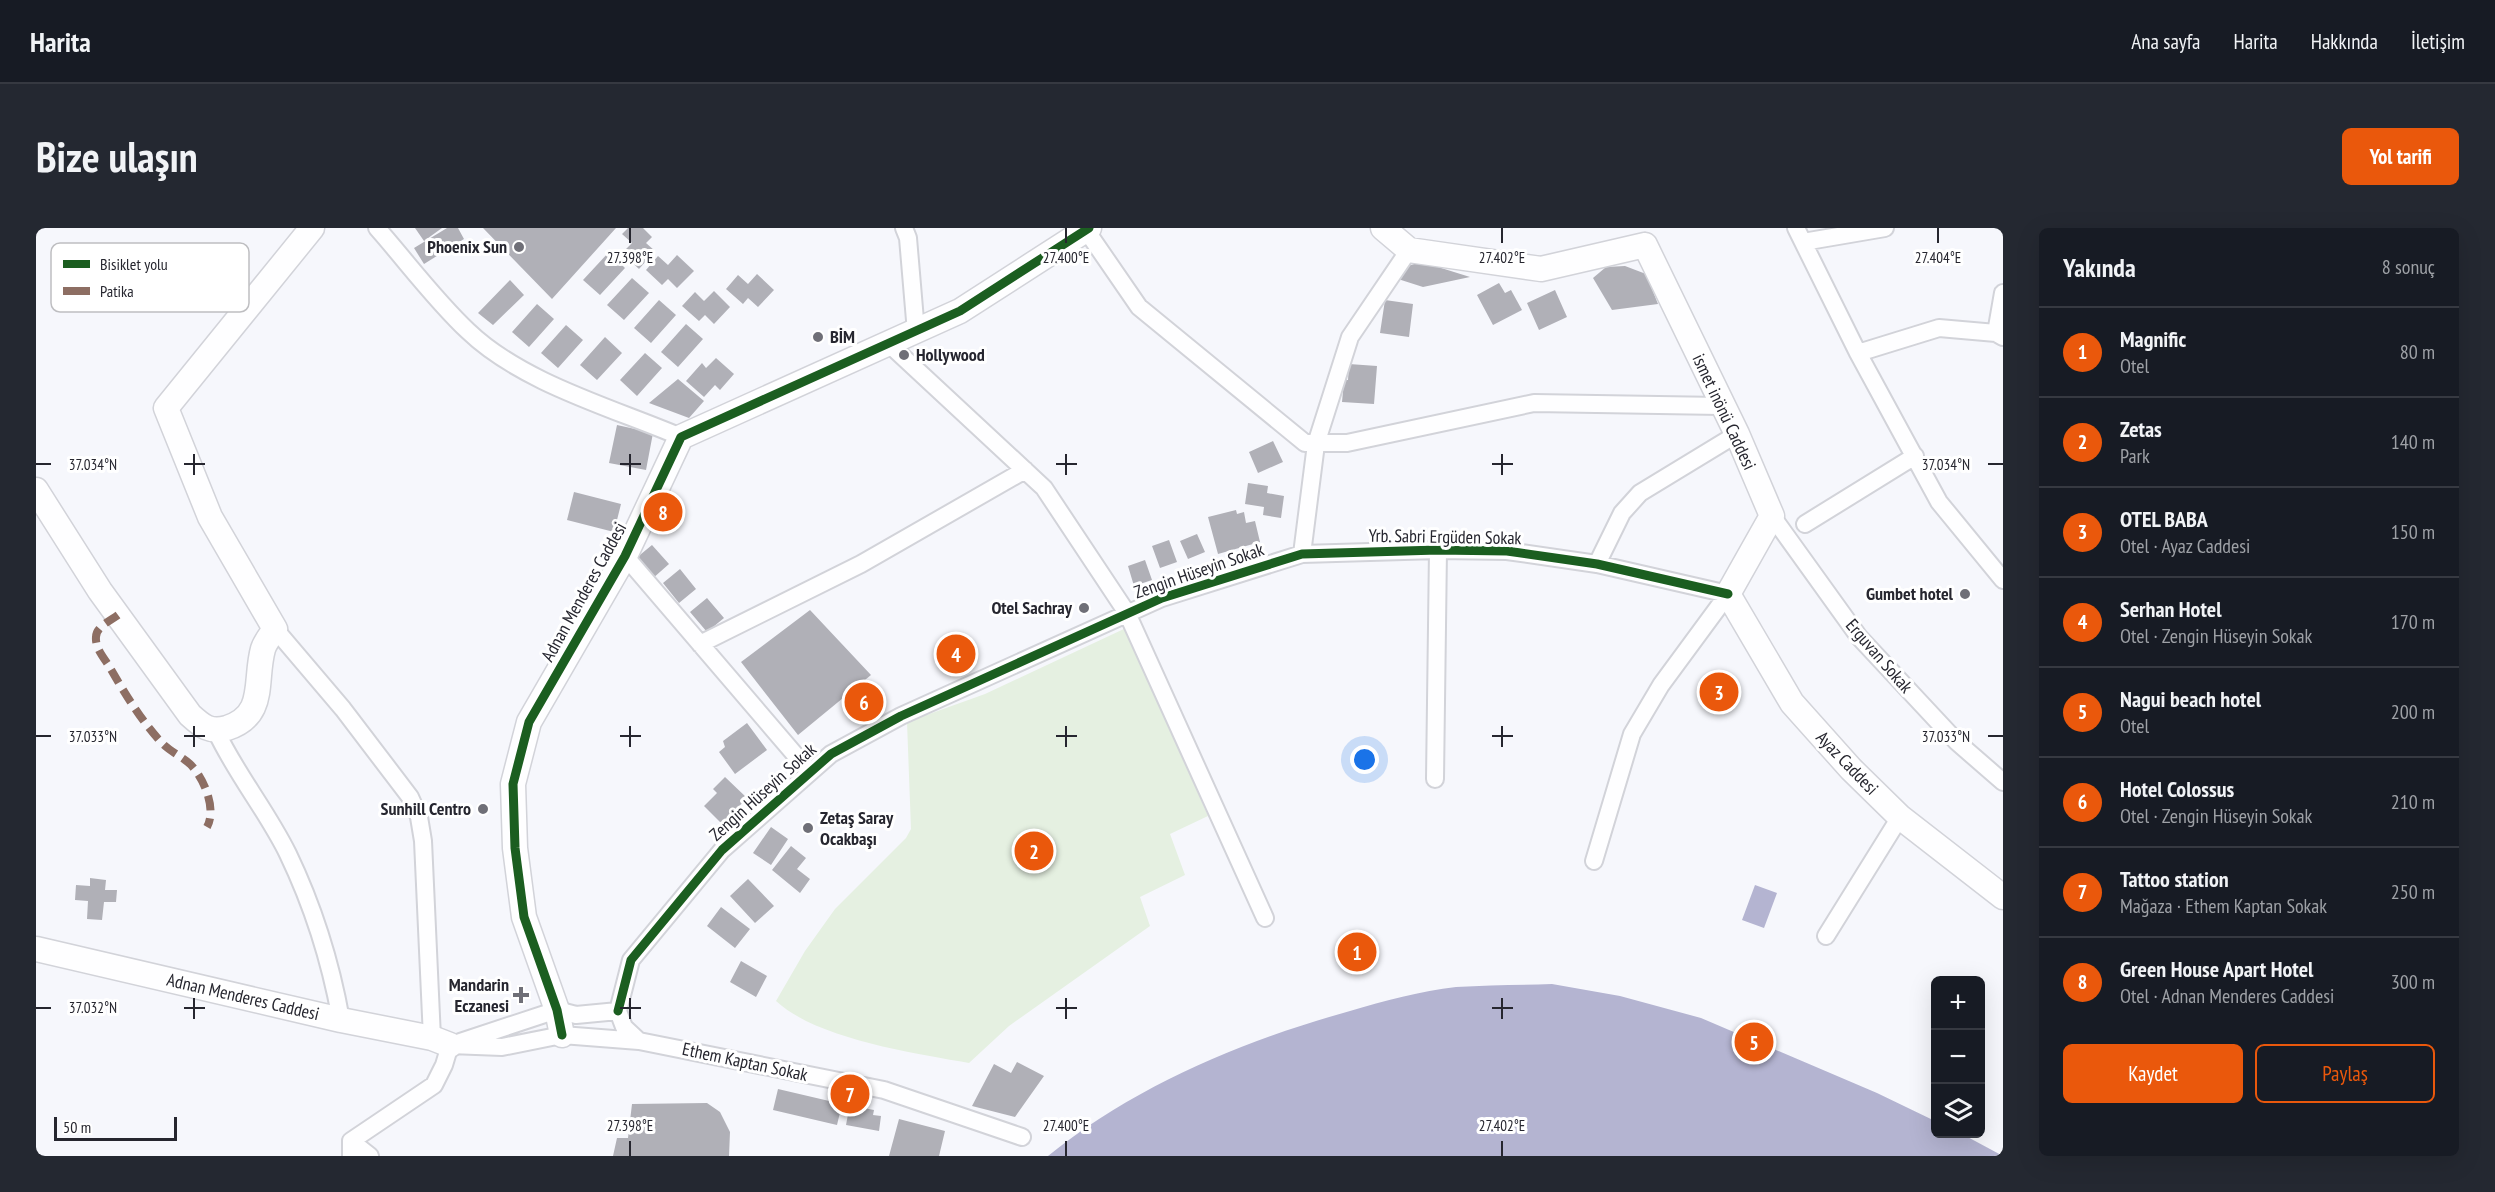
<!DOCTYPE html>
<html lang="tr">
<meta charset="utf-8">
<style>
body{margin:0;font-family:"PT Sans Narrow",sans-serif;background:#242831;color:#f1f3f6}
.controls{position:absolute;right:18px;bottom:18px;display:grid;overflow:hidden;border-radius:9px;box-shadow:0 6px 24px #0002}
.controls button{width:54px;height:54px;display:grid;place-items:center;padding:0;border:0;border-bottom:2px solid #363941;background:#171b24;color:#f1f3f6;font:30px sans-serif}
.scale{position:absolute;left:18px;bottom:15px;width:123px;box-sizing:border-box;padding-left:6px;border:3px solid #26262f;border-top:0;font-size:16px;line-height:21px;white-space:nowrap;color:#26262f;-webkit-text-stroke:4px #fff;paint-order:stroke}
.you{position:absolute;left:1329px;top:532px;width:21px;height:21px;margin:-15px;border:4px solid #fff;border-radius:50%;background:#1a73e8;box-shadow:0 0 0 9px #1a73e833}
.badge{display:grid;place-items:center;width:39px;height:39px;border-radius:50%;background:#ea580c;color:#fff;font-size:20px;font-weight:700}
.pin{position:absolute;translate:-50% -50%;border:3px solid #fff;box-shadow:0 2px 6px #0006}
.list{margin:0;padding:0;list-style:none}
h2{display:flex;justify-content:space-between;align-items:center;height:78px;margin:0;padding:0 24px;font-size:26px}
h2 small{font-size:20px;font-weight:400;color:#9ea1a6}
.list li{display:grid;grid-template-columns:39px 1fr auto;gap:18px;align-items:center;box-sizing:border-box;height:90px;padding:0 24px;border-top:2px solid #363941}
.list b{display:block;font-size:22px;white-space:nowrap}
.list p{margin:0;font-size:20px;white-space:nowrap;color:#9ea1a6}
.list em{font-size:20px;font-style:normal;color:#9ea1a6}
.actions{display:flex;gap:12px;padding:18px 24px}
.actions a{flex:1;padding:14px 0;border:2px solid #ea580c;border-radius:9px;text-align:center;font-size:21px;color:#ea580c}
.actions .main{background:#ea580c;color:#fff}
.icon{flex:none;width:33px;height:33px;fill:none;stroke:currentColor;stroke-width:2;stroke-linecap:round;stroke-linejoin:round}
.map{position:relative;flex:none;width:1967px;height:928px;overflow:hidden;border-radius:9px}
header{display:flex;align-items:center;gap:36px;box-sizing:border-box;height:84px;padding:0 30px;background:#171b24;border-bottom:2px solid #363941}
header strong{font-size:28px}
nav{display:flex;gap:33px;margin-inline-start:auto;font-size:21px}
.intro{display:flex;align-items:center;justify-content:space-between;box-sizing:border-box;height:144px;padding:0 36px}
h1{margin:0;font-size:42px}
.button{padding:15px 27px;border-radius:9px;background:#ea580c;color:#fff;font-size:21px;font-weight:700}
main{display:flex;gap:36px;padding:0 36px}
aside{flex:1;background:#171b24;border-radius:9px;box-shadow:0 6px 24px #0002}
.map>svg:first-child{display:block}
</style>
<header>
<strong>Harita</strong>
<nav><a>Ana sayfa</a><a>Harita</a><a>Hakkında</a><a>İletişim</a></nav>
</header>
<div class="intro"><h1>Bize ulaşın</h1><a class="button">Yol tarifi</a></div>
<main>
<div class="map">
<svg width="1967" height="928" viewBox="0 0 1967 928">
<rect width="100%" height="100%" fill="#f6f7fc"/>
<path fill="#e5f0e1" d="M 1090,400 L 1172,588 L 1134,606 L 1149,647 L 1104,669 L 1114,698 L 973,798 L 933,835 C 877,825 781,811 740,773 L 769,723 L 799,681 L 870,610 L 875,601 L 871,494 L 949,466 Z"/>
<path fill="#b4b4d1" d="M 1719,657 L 1741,665 L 1728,700 L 1706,692 Z
M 1516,756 L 1584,768 L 1665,790 L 1841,865 L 1899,893 L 1900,906 L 1926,906 L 1967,928 L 1012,928 C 1099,858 1206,813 1314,783 C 1348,773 1385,763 1420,759 C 1452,757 1484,757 1516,756 Z"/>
<path fill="#b0b0b7" d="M 379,0 L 406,0 L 388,13 Z
M 411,0 L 422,0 L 428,11 L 388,36 L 378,20 Z
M 447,0 L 580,0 L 516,71 Z
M 592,0 L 607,0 L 616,9 L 610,15 L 619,23 L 603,41 L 586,25 L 596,15 L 586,6 Z
M 573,24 L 589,40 L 564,67 L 547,52 Z
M 641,27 L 658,43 L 641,60 L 632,51 L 626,57 L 610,42 L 622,28 L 632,37 Z
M 1386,34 L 1434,49 L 1387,59 L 1362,51 L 1371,38 Z
M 1589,38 L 1610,46 L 1622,76 L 1576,82 L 1557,50 L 1570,39 Z
M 721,46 L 738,62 L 722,79 L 712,70 L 707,76 L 690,61 L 702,47 L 712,56 Z
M 596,50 L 613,65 L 588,92 L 571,77 Z
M 474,52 L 488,67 L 457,97 L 442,85 Z
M 1463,55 L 1469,65 L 1475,62 L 1486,82 L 1457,97 L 1441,67 Z
M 1519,62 L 1531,89 L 1503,102 L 1491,75 Z
M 678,63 L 694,79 L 678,96 L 669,87 L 663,93 L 646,78 L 659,64 L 668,73 Z
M 623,72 L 640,87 L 615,115 L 598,100 Z
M 1349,72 L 1377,76 L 1373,109 L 1344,105 Z
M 501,76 L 518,91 L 493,119 L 476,104 Z
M 650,96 L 667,111 L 642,139 L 625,124 Z
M 530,97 L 547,112 L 522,140 L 505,125 Z
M 569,109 L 586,125 L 561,152 L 544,137 Z
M 609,125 L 626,140 L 601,168 L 584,152 Z
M 680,130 L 698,146 L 684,162 L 679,157 L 668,169 L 650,153 L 666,135 L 670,140 Z
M 1313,136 L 1341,138 L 1338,176 L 1306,174 L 1308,152 L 1312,152 Z
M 642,151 L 668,173 L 653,190 L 613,175 Z
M 581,197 L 617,205 L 610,242 L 573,235 Z
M 1237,213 L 1247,234 L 1222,245 L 1213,224 Z
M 1212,255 L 1232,258 L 1231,265 L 1248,268 L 1245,290 L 1227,287 L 1228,279 L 1209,276 Z
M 538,264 L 585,276 L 578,304 L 531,292 Z
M 1200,282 L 1201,286 L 1208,284 L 1210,295 L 1219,293 L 1224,314 L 1182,326 L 1172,289 Z
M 1161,306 L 1169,324 L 1152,331 L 1144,313 Z
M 1133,312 L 1141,334 L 1124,340 L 1116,318 Z
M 616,317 L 633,336 L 616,351 L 599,331 Z
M 1109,332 L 1116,352 L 1098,358 L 1092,338 Z
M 644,341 L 660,361 L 643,375 L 627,355 Z
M 671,370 L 688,390 L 671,404 L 654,384 Z
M 774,382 L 835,447 L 762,507 L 705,434 Z
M 711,495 L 731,522 L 699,546 L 683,524 L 689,519 L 687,513 Z
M 689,549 L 711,570 L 686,596 L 668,578 L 681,565 L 677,561 Z
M 735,599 L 752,611 L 735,637 L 717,625 Z
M 755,618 L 770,630 L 761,641 L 774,651 L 764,665 L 736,642 Z
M 54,650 L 70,652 L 69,662 L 81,662 L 80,674 L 68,674 L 66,692 L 51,691 L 52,673 L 39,672 L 40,657 L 54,658 Z
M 712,651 L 738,678 L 719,695 L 694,668 Z
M 685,679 L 714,701 L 699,720 L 671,698 Z
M 705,733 L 731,748 L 720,769 L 694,754 Z
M 981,834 L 1008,848 L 979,889 L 936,878 L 958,836 L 975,845 Z
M 742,861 L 806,876 L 801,897 L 737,882 Z
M 671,875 L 684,884 L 694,904 L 693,928 L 577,928 L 581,910 L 592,910 L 596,876 Z
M 822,879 L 838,882 L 837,887 L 845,888 L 843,903 L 810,897 L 813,881 L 822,883 Z
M 863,891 L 909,903 L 903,928 L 853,928 Z"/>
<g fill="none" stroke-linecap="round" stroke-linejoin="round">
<g stroke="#d2d3d9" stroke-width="20">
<path id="street" d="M 341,0 C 371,34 399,72 432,103 C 486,155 577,180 645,209
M 868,0 L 872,10 L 880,104
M 1760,0 L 1822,125 L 1903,274 L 1967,352
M 1050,2 L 1103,79 L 1269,215 L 1311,215 L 1498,175 L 1685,178
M 1767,14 L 1849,0
M 1960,105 L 1967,65
M 853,116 L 1008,260 L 1091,385 L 1229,690
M 1822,125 L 1903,100 L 1960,105 L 1967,109
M 1736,288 L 1823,409 L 1921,514 L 1967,554
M 1769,296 L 1879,228
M 1266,326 L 1280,216 L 1314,109 L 1373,22
M 589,328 L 773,543
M 1561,336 L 1586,285 L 1604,265 L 1701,206
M 239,401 L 307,481 L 374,569 L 383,589 L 387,613 L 396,810
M 664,416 L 825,336 L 989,242
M 180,503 C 200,546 231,583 252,626 C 277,678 295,736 305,792
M 1399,551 L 1402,322
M 1790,708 L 1864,589
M 582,783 L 595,732 L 686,622 L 795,526 L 865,488 L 1126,370 L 1266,326 L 1402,322 L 1471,323 L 1561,336 L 1692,366 L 1625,457 L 1596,506 L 1558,633
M 582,783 L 588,799 L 603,813 L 848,862 L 986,909
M 424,814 L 521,782 L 540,787 L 582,783
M 414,817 L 466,819 L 526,807 L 603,813
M 315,913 L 334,928
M 315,928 L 315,913 L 398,857 L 408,837 L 414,817"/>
</g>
<g stroke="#d2d3d9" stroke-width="27">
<path id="secondary" d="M 1347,0 L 1373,22 L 1505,41 L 1609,17
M 1609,17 L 1701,206 L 1736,288 L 1692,366 L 1756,475 L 1815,541 L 1864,589 L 1967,669
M 0,262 L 64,363 L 154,487 C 166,498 174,505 191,500 C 231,487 218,453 227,421 C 229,414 235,407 239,401 L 174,289 L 130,180 L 276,0
M 0,721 L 305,792 L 396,810 L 414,817
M 526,807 L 521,782 L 488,689 L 479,620 L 477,556 L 493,494 L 589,328 L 645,209 L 924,83 L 1053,0"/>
</g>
<use href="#street" stroke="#fefeff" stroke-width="16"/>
<use href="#secondary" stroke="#fefeff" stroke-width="24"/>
<path stroke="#8d6e63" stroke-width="8" stroke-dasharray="15 8" stroke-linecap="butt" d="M 82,387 C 74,393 60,399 60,409 C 59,420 68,430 73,438 C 88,464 104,491 125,514 C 133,523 145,528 154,536 C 168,550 181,581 171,599"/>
<g stroke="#fff" stroke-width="13">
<path id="cycleway" d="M 582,783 L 595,732 L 686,622 L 795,526 L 865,488 L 1126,370 L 1266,326 L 1402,322 L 1471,323 L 1561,336 L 1692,366
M 526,807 L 521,782 L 488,689 L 479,620 L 477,556 L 493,494 L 589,328 L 645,209 L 924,83 L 1053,0"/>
</g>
<use href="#cycleway" stroke="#1b5e20" stroke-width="9"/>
</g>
<path fill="none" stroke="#26262f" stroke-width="2" d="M 594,0 L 594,15M 1030,0 L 1030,15M 1466,0 L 1466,15M 1902,0 L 1902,15M 158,226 L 158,247M 594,226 L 594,247M 1030,226 L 1030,247M 1466,226 L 1466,247M 0,236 L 15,236M 148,236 L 169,236M 584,236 L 605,236M 1020,236 L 1041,236M 1456,236 L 1477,236M 1952,236 L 1967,236M 158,498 L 158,519M 594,498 L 594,519M 1030,498 L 1030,519M 1466,498 L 1466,519M 0,508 L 15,508M 148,508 L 169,508M 584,508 L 605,508M 1020,508 L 1041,508M 1456,508 L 1477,508M 1952,508 L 1967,508M 158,770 L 158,791M 594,770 L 594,791M 1030,770 L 1030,791M 1466,770 L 1466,791M 0,780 L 15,780M 148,780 L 169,780M 584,780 L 605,780M 1020,780 L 1041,780M 1456,780 L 1477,780M 594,913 L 594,928M 1030,913 L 1030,928M 1466,913 L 1466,928"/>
<g fill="#6f6f77" stroke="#fff" stroke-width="2">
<circle cx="483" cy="19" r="6"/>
<circle cx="782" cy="109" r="6"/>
<circle cx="868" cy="127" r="6"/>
<circle cx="1929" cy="366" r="6"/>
<circle cx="1048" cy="380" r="6"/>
<circle cx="447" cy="581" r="6"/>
<circle cx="772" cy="600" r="6"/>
<path d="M482 758h6v6h6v6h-6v6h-6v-6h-6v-6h6z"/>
</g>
<g text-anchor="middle" stroke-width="6" stroke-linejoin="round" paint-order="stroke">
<g font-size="18" font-weight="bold" fill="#26262f" stroke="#fff" text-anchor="end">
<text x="471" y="25">Phoenix Sun</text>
<text x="794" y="115" text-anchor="start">BİM</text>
<text x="880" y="133" text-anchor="start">Hollywood</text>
<text x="1917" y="372">Gumbet hotel</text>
<text x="1036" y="386">Otel Sachray</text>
<text x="435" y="587">Sunhill Centro</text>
<text x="784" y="596" text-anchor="start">Zetaş Saray<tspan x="784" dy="21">Ocakbaşı</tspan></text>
<text x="473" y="763">Mandarin<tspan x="473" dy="21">Eczanesi</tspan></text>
</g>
<g font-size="18" fill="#26262f" stroke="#fff">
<text transform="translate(1688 184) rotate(65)" y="6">ismet inönü Caddesi</text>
<text transform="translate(1409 309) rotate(1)" y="6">Yrb. Sabri Ergüden Sokak</text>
<text transform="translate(1163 343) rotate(-19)" y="6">Zengin Hüseyin Sokak</text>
<text transform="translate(548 364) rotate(-61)" y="6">Adnan Menderes Caddesi</text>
<text transform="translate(1843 428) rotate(49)" y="6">Erguvan Sokak</text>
<text transform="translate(1811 535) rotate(46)" y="6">Ayaz Caddesi</text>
<text transform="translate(727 564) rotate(-42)" y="6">Zengin Hüseyin Sokak</text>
<text transform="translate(207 769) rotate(13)" y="6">Adnan Menderes Caddesi</text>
<text transform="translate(709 834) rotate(12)" y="6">Ethem Kaptan Sokak</text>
</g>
</g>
<rect x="15" y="15" width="198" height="69" rx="9" fill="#fff" stroke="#bebec1" stroke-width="1.5"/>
<rect x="27" y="32" width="27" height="8" fill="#1b5e20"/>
<rect x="27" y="59" width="27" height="8" fill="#8d6e63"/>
<g font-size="16" fill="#26262f">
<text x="64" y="42">Bisiklet yolu</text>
<text x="64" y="69">Patika</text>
</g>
<g font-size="15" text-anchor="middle" fill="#26262f" stroke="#fff" stroke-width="6" stroke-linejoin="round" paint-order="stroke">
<text x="594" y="35">27.398°E</text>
<text x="1030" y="35">27.400°E</text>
<text x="1466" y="35">27.402°E</text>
<text x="1902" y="35">27.404°E</text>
<text x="57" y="242">37.034°N</text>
<text x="1910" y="242">37.034°N</text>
<text x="57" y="514">37.033°N</text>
<text x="1910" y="514">37.033°N</text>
<text x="57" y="785">37.032°N</text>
<text x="594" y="903">27.398°E</text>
<text x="1030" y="903">27.400°E</text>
<text x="1466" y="903">27.402°E</text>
</g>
</svg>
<div class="controls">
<button>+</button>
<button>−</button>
<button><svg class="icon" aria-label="layers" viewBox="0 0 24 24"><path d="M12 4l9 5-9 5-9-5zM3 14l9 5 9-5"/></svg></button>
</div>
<div class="scale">50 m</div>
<div class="you"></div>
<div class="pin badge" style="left:1321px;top:724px">1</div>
<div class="pin badge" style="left:998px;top:623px">2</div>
<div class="pin badge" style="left:1683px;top:464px">3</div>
<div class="pin badge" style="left:920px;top:426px">4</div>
<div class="pin badge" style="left:1718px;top:814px">5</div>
<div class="pin badge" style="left:828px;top:474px">6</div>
<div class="pin badge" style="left:814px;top:866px">7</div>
<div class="pin badge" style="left:627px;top:284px">8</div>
</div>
<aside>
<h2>Yakında<small>8 sonuç</small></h2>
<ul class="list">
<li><span class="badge">1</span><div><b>Magnific</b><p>Otel</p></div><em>80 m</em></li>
<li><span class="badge">2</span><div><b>Zetas</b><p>Park</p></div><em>140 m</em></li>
<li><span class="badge">3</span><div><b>OTEL BABA</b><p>Otel · Ayaz Caddesi</p></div><em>150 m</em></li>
<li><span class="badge">4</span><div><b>Serhan Hotel</b><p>Otel · Zengin Hüseyin Sokak</p></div><em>170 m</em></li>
<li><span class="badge">5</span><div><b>Nagui beach hotel</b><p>Otel</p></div><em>200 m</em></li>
<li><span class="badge">6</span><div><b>Hotel Colossus</b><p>Otel · Zengin Hüseyin Sokak</p></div><em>210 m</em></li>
<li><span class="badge">7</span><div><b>Tattoo station</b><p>Mağaza · Ethem Kaptan Sokak</p></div><em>250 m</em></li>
<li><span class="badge">8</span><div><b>Green House Apart Hotel</b><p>Otel · Adnan Menderes Caddesi</p></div><em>300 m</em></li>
</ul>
<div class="actions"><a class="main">Kaydet</a><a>Paylaş</a></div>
</aside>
</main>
